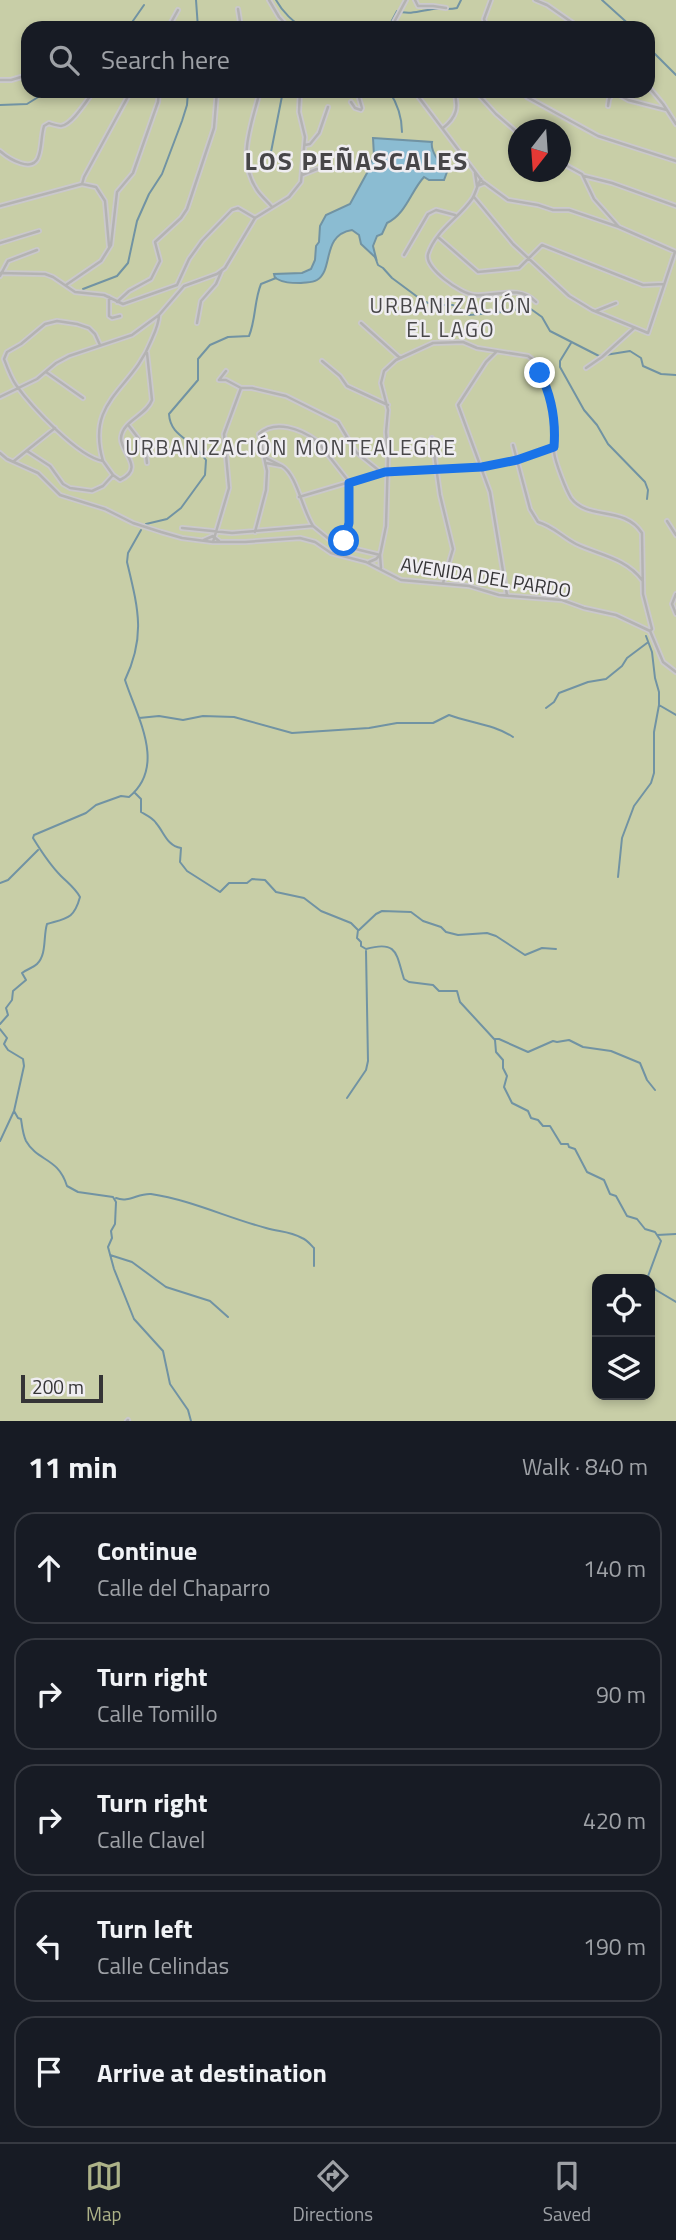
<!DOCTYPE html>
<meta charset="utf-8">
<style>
body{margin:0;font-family:"Titillium Web",sans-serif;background:#20242c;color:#f1f3f6}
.controls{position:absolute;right:21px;bottom:21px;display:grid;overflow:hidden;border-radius:14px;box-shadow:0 4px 10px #0003}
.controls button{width:63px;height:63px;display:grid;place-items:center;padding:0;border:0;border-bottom:2px solid #363941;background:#171b24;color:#f1f3f6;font:35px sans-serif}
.compass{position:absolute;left:508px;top:119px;width:63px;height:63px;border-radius:50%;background:#171b24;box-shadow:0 4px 10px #0003;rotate:197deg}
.scale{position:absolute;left:21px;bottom:18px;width:82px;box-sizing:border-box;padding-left:7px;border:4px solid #353436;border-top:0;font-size:19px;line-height:24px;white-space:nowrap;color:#353436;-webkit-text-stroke:5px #efedf1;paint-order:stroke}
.stop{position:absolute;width:21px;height:21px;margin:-16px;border:5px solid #1a73e8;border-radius:50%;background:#fff}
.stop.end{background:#1a73e8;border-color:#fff;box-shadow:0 2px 7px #0008}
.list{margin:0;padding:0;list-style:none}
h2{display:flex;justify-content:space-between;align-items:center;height:91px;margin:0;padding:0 28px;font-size:30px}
h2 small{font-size:23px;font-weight:400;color:#9ea1a6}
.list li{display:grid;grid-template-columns:46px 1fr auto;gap:21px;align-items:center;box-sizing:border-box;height:112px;margin:0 14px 14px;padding:0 14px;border:2px solid #363941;border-radius:21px}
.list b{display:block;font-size:26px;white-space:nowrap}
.list p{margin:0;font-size:23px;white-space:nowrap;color:#9ea1a6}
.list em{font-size:23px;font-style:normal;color:#9ea1a6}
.icon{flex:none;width:38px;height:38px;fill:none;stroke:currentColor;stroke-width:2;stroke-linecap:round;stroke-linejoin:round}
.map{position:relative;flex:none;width:676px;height:1421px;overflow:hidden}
.search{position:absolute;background:#171b24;box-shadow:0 4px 10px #0003;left:21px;right:21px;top:21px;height:77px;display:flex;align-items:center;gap:18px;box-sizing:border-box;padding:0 24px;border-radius:21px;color:#9ea1a6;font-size:26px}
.sheet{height:721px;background:#171b24}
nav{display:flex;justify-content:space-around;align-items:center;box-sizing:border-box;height:98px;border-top:2px solid #363941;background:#171b24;font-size:19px;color:#9ea1a6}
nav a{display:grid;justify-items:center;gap:4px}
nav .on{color:#adb288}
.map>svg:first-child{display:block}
</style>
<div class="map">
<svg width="676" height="1421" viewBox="0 0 676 1421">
<rect width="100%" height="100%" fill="#efedf1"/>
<path fill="#c8cea7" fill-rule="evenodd" d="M 0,0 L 676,0 L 676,1421 L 0,1421 ZM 28,28 L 648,28 L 648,91 L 28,91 ZM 518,130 L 560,130 L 560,172 L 518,172 ZM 597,1279 L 650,1279 L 650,1395 L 597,1395 Z"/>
<path fill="#8bbcd2" stroke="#7193a3" stroke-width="2" d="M 373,138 L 432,142 C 430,151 441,165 447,172 L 444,180 L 429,180 L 424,177 C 411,191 406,214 387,223 L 382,234 L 377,236 L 373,246 L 376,258 L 361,244 L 359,235 L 352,230 C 321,235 334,270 317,280 C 312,283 306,282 301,283 C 290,283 284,283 275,278 L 274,274 L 302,273 L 311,269 L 315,260 L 316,246 L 319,242 L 320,226 L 326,215 L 350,204 L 367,173 L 374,156 Z"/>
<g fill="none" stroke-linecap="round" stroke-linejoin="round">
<path stroke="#7193a3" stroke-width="2" d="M 196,0 L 198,28
M 276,0 C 282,11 294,24 306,28
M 602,0 L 633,28
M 128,28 L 144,5
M 388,28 L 397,11 C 410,15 420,11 433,9 C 441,8 448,10 457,8 L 461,0
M 648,47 L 676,75
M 389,91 C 397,103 402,117 402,132
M 0,105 L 27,104 L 43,94 L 54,91
M 271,152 L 283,91
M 375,257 L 378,265 L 383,268 L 392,278 L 423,301 L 434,305 L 453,305 L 469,315 L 503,312 L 528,307 L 542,317 L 550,331 L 599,356 L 630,351 L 641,358 L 643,366 L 661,374 L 676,375
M 83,289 L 117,276 L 128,263 L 137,221 L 149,194 L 162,174 L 182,121 L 187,105 L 188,91
M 571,343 L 560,361 L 560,367 L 584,410 L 597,425 L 608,444 L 645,482 L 648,490 L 647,499
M 146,524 L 167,519 L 181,508 L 205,475 L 206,460 C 202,455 198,450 194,446 C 182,436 170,431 169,414 L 198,380 L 198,359 L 210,345 L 228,337 L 249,336 C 256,319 254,301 261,284 L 276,278
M 659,705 L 676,715
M 546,708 L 554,702 L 559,693 L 588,682 L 606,679 L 622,666 L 627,658 L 647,643
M 139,718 L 159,716 L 183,720 L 203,716 L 234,717 L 292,733 L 369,728 L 397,723 L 433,723 L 449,715 C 470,723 494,724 513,737
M 135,793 L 141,799 L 141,812 C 146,815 153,818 156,823 C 164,832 167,846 181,848 L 180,862 L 187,871 L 220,892 L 229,883 L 247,883 L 252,879 L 265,880 L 276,892 L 304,898 L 321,911 L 351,923 L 358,930 L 357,938 L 361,942 L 361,946 L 366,949 C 398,940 396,954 404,979 L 409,982 L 433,985 L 439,991 L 457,991 L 460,1002 L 495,1040 L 496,1052 L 503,1060 L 503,1068 L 507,1076 L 504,1087 L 512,1103 L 528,1111 L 531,1118 L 538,1120 L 543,1126 L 550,1126 L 561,1144 L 568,1144 L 569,1147 L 575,1149 L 587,1172 L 604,1180 L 610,1194 L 616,1196 L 627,1216 L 637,1219 L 645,1229 L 655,1232 L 657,1235 L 676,1234
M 618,877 L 622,838 L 634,806 L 651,783 L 654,773 L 654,732 L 659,705 L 659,692 L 655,678 L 652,652 L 646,636
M 0,883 L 8,880 L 38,850
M 359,930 L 376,914 L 382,911 L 411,912 L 423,921 L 441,927 L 446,932 L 458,935 L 487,933 L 496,936 L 525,955 L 542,948 L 556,949
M 0,1024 L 8,1015 L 6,1008 L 12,1000 L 13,991 L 26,980 L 22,973 C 27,969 33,968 37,964 C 47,954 43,937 47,924 C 67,918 74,919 80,897 C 75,888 68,883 61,876 C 50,865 41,851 33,838 L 34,835 L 86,813 L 96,805 L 121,796 L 129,797 C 167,766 137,717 125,680 C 146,636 138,608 127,562 L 128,553 L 141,530
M 0,1029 L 7,1038 L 4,1044 L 8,1050 L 23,1059 L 24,1066 L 14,1111 L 0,1141
M 494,1039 L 499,1039 L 528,1052 L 553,1041 L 557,1042 L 569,1040 L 583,1047 L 611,1051 L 640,1063 L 647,1080 L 655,1090
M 347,1098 L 366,1070 L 368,1061 L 366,951
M 14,1111 L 18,1118 L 21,1119 C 22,1126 23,1135 26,1141 C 38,1162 58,1157 67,1186 L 78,1192 L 113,1197 L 116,1202 L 115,1224 L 111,1231 L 112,1238 L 108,1247 L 114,1269 L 134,1319 L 163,1351 L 170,1384 L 188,1410 L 191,1421
M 116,1198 C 129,1203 138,1193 151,1194 C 191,1200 228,1218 266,1228 C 279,1232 289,1231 302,1238 C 307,1240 310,1244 314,1248 L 314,1266
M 110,1255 L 132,1262 L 166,1287 L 210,1301 L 228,1317
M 647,1279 L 661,1241 L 657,1235
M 650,1283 L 656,1290 L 676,1302"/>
<g stroke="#cac8cc" stroke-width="6">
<path id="minor" d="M 269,0 L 279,17 L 289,28
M 415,0 L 418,6 L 433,6 L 446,8
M 535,0 L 547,5 L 580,28
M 238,9 L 241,28
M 168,28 L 178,10
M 391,28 L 406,0
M 487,28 L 484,19 L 491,0
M 0,80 L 11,80 L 28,75
M 648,86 L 663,104 L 676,124
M 260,91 C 252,123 236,159 257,190 C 261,196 267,201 272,207
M 414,91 L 482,181 L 508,200 L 538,205 L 553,210 L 569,210 L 619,227
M 475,91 L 496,114 L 518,133
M 523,91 L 527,97 L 598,136 L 676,161
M 612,91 L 628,100 L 667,110
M 588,93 L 590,91
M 351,102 L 355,108 L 361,110 L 362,108 L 357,91
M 608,106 L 609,99 L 614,92
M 443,128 C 457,117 459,107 454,91
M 305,145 L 310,144 L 319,133 L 328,107
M 0,151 C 8,158 34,175 39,155 C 42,146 41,136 44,126 L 49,123 C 51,124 59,126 61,126 C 72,125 87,100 94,91
M 560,162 L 582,174 L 594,199 L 619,227 L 676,252
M 475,173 L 477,186 L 485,183
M 302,175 L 317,169
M 584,176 L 612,183 L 676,206
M 481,179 C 477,185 476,193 472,199 C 459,218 436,230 428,254 C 424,268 461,294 474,295 C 495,297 519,284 536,302
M 82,184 L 84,177 L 131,91
M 474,197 L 513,244 L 569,296 L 592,310 L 648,333 L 675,252
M 0,206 L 82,184 L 96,187 L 105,201 L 109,246
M 438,237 L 478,272 L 519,268 L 542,245 L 643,285 L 664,284
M 0,243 L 39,231
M 404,255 L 428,214 L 436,210 L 455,215
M 0,273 L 45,274 L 53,277 L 75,292 L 104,295 L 123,304 L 177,285 L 189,259 L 202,241 L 232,210 L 238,208 L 255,218
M 0,276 L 8,261 L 37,250
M 66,285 L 101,261 L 111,245 L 117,192 L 133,173 L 158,102 L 159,91
M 109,297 L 109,316 L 112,318 L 120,316
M 117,302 L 129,291 L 151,279 L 160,261 L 155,242 L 181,218 L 187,209 L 214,128 L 217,91
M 596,311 L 616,303
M 197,323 L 201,301 L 216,284 L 222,270
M 361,323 L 400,358
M 100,345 L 95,334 L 89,328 L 77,324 L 57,321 L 45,324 L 21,344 L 7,352 L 4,359 C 7,367 11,378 16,385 C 31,406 78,457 103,461 L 113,475 L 120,480 C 146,468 120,452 121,438 C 122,421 147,415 152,400 L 147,353
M 496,352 L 486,362 L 458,405 L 490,492 L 507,595
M 322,361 L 340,376 L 347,386 L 388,405
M 586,368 L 602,357 L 634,328
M 226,371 L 219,380 L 226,380 L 241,388
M 46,372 L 83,398
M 0,397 L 37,379 L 56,363 L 69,356 L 132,335 L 159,315 L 184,286 L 217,274 L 225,268 L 255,218 L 289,197 L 301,182 L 305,137 L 299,112 L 300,91
M 129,426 L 145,447 L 147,463
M 432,438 L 440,495 L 453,549 L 443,583
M 513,445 L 530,509 L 538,522 C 553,526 562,537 576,544 C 599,555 626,558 642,580
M 27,451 L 50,466 L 63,484 L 70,488 L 92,491 L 103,486 L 113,475
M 0,453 L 7,459 L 38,473 L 60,495 L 105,509 L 133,523 L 161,532 L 182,538 L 213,542 L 245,542 L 300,538 L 315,542 L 331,553 L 366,562 L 401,580 L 469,586 L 499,595 L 562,600 L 584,608 L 616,615 L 650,631 L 663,662 L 676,672
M 14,461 L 55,428
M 103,461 C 85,400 132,390 151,341 C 155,332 159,324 159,315
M 266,463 L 282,466 L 266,458
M 282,466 C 297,475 302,509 313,526
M 388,472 L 482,467 L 517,460 L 553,448
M 299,497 L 380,473
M 667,521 L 676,535
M 182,528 L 232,533 L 313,526 L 335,544 L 380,555
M 255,532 L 266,490 L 267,471 L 259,434 C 275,419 301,429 317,441 L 350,483 L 349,523 L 342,546
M 204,540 L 213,536 L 219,541
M 213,542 L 229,488 L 224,434 L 241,388 L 252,388 L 286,396 L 338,422 L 356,452 L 382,473 L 385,472
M 369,562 L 376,559 L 380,555
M 381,568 L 380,555 L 386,526 L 388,456 L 386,432 L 388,410 L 381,383 L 384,371 L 396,360 L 433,343 L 463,342 L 477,348 L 528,356 L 532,359 C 542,378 552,397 555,420 C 556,431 553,442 554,452 C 555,462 566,490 571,498 C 588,521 624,505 642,533 L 643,594 L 652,629 L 650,631
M 676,594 L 672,604 L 676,614
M 127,1421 L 128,1420"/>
</g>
<use href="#minor" stroke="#b4b3b2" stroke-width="2.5"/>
</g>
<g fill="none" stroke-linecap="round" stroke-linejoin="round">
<path stroke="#1a73e8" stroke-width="9" d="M 344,541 L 349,523 L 349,483 L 385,472 L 482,467 L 517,460 L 554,447 C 556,421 552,397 540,373"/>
</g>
<g text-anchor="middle" stroke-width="5" stroke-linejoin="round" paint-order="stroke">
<g font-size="19" fill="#353436" stroke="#efedf1">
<text transform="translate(486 577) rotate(9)" y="7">AVENIDA DEL PARDO</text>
</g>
<g font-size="21" letter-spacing="2" fill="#474648" stroke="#efedf1">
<text x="451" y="313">URBANIZACIÓN<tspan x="451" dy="24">EL LAGO</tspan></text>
<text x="291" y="455">URBANIZACIÓN MONTEALEGRE</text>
</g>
<g font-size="26" font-weight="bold" letter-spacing="2" fill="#474648" stroke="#efedf1">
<text x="357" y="170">LOS PEÑASCALES</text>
</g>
</g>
</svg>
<div class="controls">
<button><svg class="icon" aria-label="locate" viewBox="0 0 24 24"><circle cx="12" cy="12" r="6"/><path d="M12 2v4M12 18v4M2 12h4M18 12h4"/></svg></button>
<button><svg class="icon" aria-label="layers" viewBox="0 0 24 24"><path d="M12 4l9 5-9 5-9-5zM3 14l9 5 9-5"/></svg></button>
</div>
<svg class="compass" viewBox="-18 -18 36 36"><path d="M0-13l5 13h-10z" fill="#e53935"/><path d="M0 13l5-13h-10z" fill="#9ea1a6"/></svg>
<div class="scale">200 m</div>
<div class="stop" style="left:344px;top:541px"></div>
<div class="stop end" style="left:540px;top:373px"></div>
<div class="search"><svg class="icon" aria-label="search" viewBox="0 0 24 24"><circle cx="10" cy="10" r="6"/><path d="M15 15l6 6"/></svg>Search here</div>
</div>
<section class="sheet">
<h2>11 min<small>Walk · 840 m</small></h2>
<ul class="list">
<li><svg class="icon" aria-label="ahead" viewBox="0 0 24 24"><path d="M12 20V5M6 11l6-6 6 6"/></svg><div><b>Continue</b><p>Calle del Chaparro</p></div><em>140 m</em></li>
<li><svg class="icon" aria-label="right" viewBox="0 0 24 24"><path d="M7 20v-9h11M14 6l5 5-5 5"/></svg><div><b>Turn right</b><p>Calle Tomillo</p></div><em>90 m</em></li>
<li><svg class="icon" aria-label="right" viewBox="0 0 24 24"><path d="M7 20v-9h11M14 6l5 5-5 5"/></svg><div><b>Turn right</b><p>Calle Clavel</p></div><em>420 m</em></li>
<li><svg class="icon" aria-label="left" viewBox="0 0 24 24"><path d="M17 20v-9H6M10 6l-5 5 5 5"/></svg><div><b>Turn left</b><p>Calle Celindas</p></div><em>190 m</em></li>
<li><svg class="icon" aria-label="arrive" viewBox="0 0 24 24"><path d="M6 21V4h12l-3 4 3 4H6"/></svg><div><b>Arrive at destination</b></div></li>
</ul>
</section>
<nav>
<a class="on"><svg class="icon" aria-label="map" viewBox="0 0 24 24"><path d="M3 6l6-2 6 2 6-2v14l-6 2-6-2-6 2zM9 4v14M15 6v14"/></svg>Map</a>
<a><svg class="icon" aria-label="directions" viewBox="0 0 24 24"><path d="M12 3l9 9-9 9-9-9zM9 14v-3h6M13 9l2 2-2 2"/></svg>Directions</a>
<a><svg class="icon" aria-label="saved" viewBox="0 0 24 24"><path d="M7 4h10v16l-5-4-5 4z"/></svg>Saved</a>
</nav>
